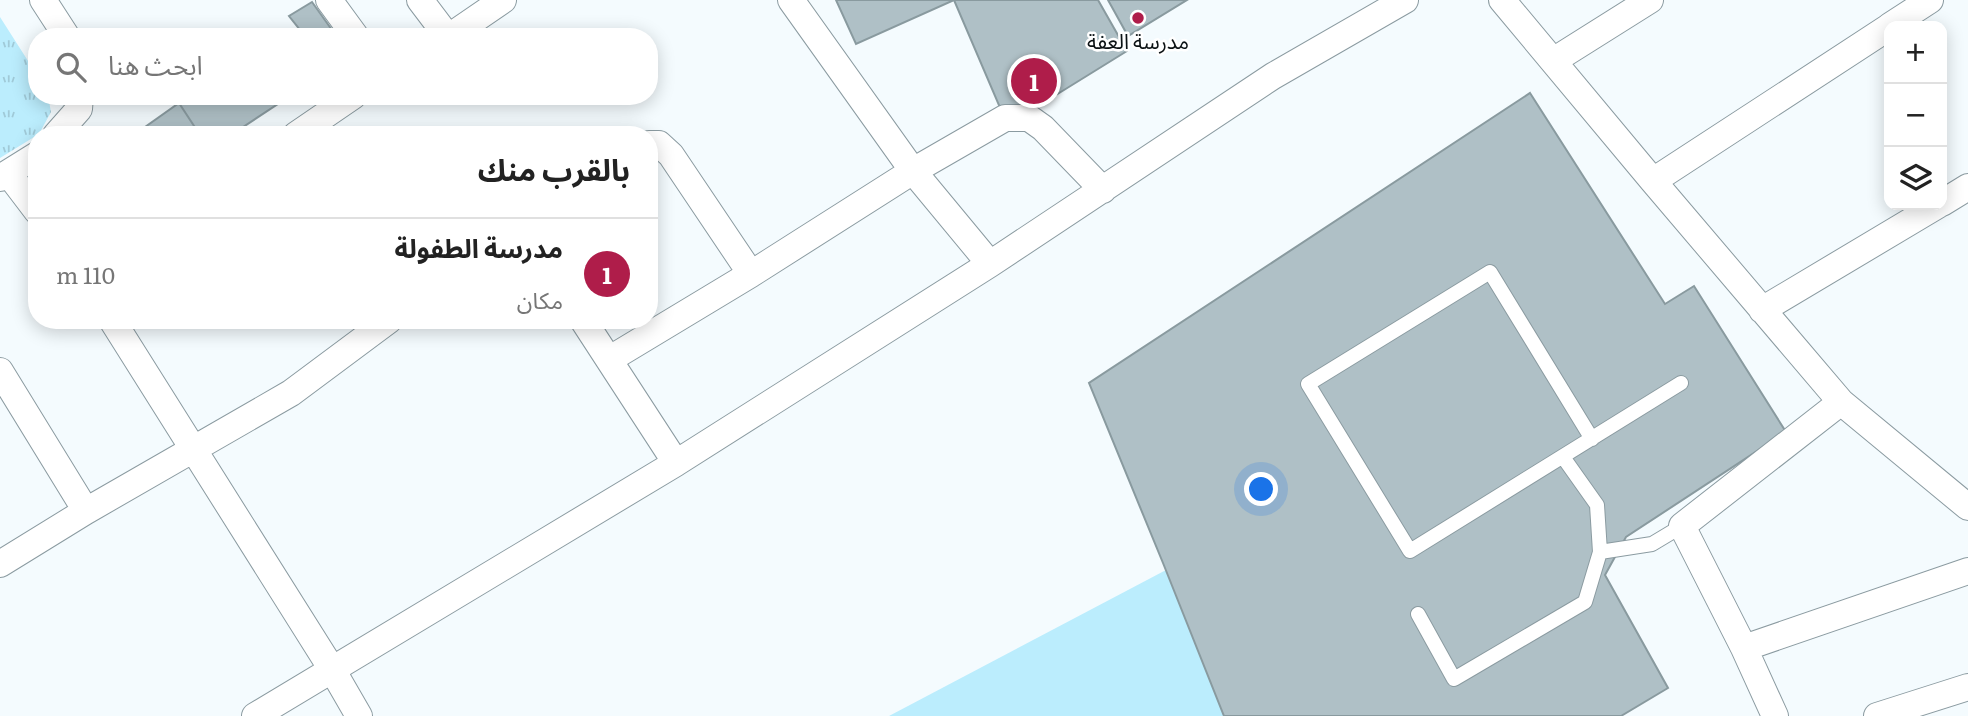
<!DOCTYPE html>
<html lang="ar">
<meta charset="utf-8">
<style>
body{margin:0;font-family:Literata,"Noto Sans Arabic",serif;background:#f2f2f2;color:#222;direction:rtl}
.controls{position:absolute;right:21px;top:21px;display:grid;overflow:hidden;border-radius:14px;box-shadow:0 4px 18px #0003}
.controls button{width:63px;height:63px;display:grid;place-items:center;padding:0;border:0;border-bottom:2px solid #e0e0e0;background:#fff;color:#222;font:35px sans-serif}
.you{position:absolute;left:1262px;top:490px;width:24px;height:24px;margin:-18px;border:5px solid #fff;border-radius:50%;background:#1a73e8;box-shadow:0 0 0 10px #1a73e833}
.badge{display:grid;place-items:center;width:46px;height:46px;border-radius:50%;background:#af1d4a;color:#fff;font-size:23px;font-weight:700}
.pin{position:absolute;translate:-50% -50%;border:4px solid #fff;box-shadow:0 2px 7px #0006}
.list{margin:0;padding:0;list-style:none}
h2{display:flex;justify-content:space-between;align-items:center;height:91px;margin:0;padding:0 28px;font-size:30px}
h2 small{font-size:23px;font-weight:400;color:#767676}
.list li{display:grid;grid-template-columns:46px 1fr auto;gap:21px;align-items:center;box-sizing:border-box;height:112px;padding:0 28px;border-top:2px solid #e0e0e0}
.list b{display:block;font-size:26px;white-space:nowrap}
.list p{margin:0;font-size:23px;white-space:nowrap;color:#767676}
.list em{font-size:23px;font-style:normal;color:#767676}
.icon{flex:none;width:38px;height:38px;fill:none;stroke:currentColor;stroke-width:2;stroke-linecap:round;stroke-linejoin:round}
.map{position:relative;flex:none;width:1968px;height:716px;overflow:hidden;direction:ltr}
.search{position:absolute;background:#fff;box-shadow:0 4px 18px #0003;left:28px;top:28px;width:630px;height:77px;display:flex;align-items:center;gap:18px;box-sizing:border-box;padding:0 24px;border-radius:28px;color:#767676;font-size:26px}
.panel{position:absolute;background:#fff;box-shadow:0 4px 18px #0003;left:28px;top:126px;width:630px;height:203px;border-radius:28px;direction:rtl}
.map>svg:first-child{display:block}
</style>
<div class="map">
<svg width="1968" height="716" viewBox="0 0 1968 716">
<defs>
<pattern id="grass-tufts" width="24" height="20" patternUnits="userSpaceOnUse" patternTransform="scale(1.75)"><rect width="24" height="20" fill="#bbedfd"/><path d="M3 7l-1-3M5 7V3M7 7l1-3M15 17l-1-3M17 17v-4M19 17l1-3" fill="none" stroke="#a0cad8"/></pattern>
</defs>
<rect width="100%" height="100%" fill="#f4fbfe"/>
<path fill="url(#grass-tufts)" d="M 0,17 L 37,75 L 37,96 L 48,96 L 51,112 L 39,134 L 0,158 Z"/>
<path fill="#bbedfd" d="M 1166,570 L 1224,716 L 889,716 Z"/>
<path fill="#afc0c6" stroke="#899a9f" stroke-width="2" d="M 836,0 L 1098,0 L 1127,51 L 1022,116 L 1001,110 L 954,0 L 856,44 Z
M 1108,0 L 1187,0 L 1128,36 Z
M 312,2 L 337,37 L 286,37 L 300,30 L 289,16 Z
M 1530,93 L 1665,304 L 1694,286 L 1786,432 L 1626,537 L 1605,575 L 1668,688 L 1621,716 L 1224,716 L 1163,563 L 1089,383 Z
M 189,96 L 290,96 L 231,135 L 200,135 L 179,103 Z
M 179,103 L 200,135 L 140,135 L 138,132 Z"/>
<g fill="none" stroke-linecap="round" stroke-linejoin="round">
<g stroke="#8b9ba1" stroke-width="16">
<path id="lane" d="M 1592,439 L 1490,272 L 1308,384 L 1410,551 C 1501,495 1591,439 1681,383
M 1600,552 L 1652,544 L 1682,526
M 1418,614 L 1454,679 L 1585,602 L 1600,552 L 1597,505 L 1563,457"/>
</g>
<g stroke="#8b9ba1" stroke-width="28">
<path id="street" d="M 43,0 L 67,37
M 329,0 L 356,37
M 420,0 L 448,37
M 791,0 L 913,171 L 990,264
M 1502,0 L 1653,181 L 1841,402 L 1968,507
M 1890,26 L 1930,0
M 449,37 L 503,0
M 1553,61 L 1650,0
M 56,135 L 79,109 L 80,96
M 296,135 L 353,96
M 649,144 L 659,144 L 671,155 L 751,274
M 8,173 L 37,211
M 0,178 L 37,155
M 1653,181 L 1889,27
M 1942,203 L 1968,187
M 1762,310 L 1938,205
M 112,320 L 333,671 L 359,716
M 583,320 L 676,463
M 610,359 L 751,274 L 913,171 L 1005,118 L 1029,118 L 1043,128 L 1103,190
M 0,371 L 86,511
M 0,564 L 86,511 L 291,393 L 389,320
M 1744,648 L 1968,571
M 255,716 L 676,463 L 990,264 L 1273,76 L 1405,0
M 1775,716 L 1744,648 L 1682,526 L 1841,402
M 1877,716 L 1968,687"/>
</g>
<use href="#lane" stroke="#fff" stroke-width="14"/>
<use href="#street" stroke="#fff" stroke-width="26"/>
</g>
<circle fill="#af1d4a" stroke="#fff" stroke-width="2.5" cx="1138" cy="18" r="7"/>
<g text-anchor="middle" stroke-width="5" stroke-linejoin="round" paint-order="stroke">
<g font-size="21" fill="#0c1214" stroke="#fff">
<text x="1138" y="49">مدرسة العفة</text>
</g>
</g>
</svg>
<div class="controls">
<button>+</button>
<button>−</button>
<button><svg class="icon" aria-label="layers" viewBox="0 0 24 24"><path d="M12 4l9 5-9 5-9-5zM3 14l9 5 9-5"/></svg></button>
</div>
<div class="you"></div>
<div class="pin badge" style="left:1034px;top:81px">1</div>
<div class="search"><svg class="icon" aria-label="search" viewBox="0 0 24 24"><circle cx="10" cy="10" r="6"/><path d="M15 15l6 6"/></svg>ابحث هنا</div>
<section class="panel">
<h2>بالقرب منك<small></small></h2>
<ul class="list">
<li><span class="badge">1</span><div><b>مدرسة الطفولة</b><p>مكان</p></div><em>110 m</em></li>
</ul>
</section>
</div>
